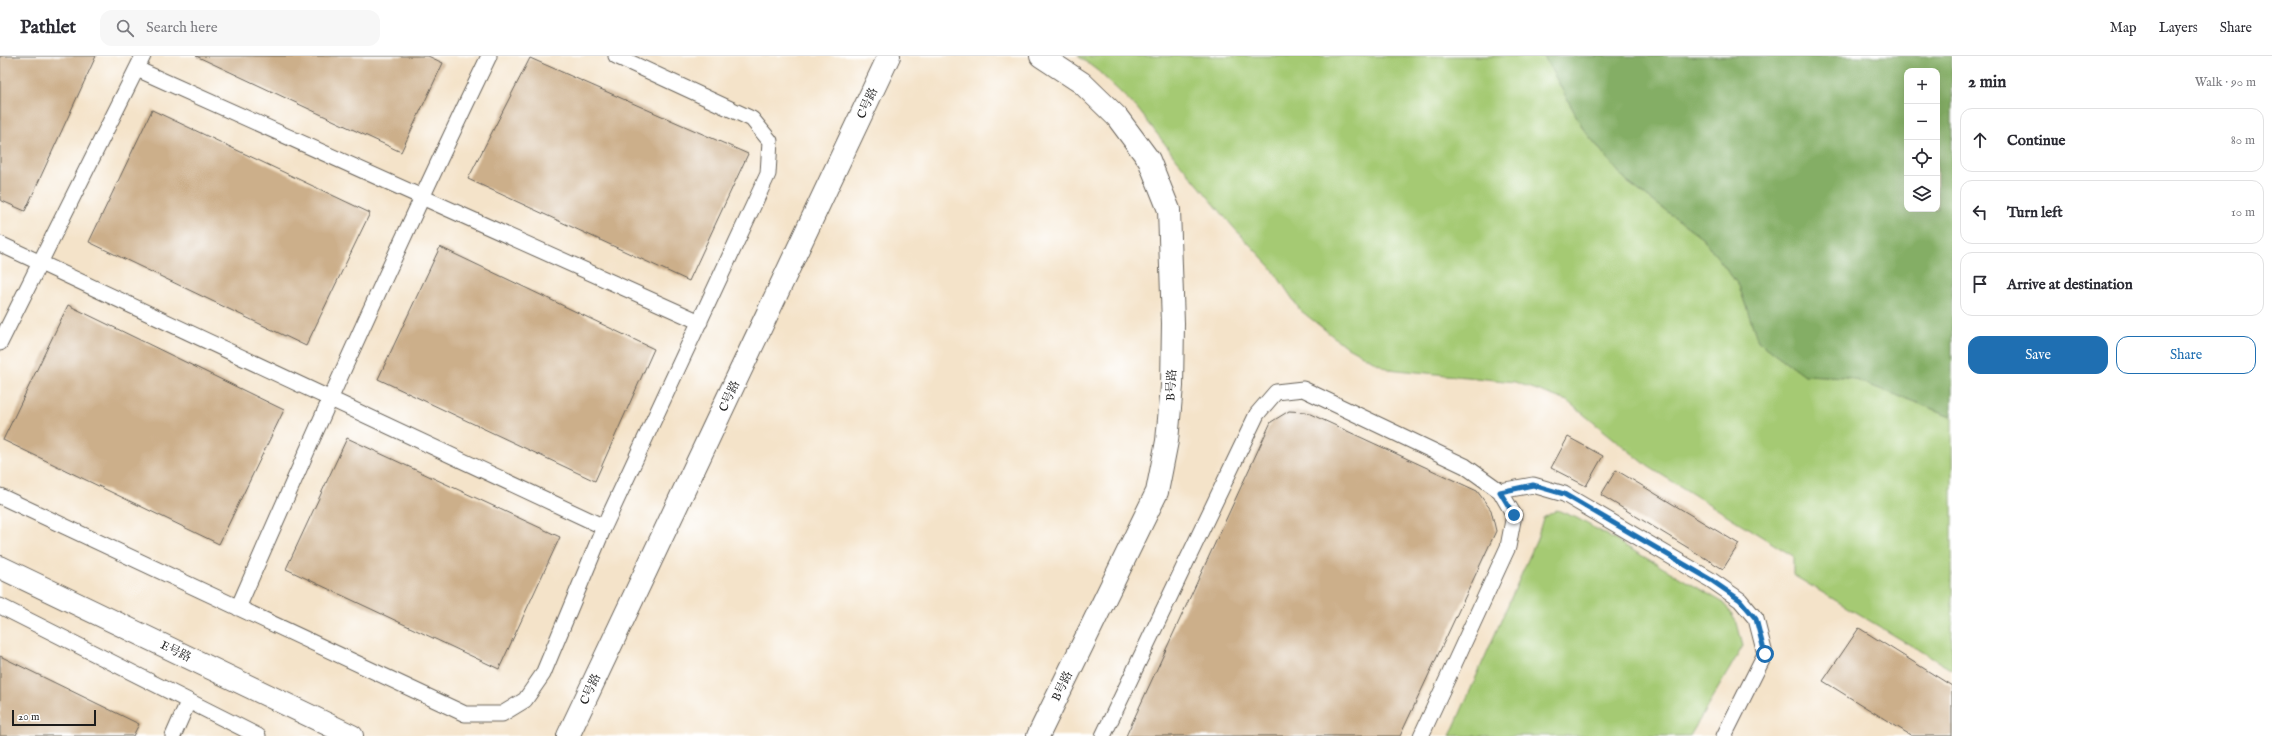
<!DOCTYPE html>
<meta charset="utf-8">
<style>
body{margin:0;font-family:"IM FELL English","Noto Serif SC",serif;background:#f7f7f7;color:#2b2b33}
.controls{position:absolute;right:12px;top:12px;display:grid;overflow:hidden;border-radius:8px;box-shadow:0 4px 16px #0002}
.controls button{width:36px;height:36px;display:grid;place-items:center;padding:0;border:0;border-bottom:1px solid #e1e1e2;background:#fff;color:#2b2b33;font:20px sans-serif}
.scale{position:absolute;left:12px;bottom:10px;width:84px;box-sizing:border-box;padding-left:4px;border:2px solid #1c1c1c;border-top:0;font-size:11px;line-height:14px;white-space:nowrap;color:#1c1c1c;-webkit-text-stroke:3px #fff;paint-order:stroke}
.stop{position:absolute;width:12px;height:12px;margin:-9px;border:3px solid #1f6fb2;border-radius:50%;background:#fff}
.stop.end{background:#1f6fb2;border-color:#fff;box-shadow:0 1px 4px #0008}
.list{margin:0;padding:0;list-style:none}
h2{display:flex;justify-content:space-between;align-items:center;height:52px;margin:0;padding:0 16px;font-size:17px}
h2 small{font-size:13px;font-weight:400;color:#7c7c81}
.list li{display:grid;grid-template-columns:26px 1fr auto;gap:12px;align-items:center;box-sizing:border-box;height:64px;margin:0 8px 8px;padding:0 8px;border:1px solid #e1e1e2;border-radius:12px}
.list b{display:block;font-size:15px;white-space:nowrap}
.list em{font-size:13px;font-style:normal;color:#7c7c81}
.actions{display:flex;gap:8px;padding:12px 16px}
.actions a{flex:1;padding:9px 0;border:1px solid #1f6fb2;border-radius:12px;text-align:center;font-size:14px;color:#1f6fb2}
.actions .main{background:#1f6fb2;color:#fff}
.icon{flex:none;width:22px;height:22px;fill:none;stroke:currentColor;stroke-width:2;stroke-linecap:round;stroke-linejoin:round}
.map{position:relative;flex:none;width:1952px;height:680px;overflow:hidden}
header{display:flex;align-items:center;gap:24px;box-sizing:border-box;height:56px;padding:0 20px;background:#fff;border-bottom:1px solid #e1e1e2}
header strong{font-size:19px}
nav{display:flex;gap:22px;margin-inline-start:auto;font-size:14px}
.search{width:280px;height:36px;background:#f7f7f7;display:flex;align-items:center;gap:10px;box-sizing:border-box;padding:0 14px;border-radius:12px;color:#7c7c81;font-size:15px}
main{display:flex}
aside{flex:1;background:#fff}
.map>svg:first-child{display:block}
</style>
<header>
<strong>Pathlet</strong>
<div class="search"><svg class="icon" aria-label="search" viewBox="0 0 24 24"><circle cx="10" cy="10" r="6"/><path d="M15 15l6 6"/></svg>Search here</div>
<nav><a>Map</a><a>Layers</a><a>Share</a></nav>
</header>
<main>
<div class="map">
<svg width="1952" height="680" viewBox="0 0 1952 680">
<rect width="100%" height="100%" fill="#fff"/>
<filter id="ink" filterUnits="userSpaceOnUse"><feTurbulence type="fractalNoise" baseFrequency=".025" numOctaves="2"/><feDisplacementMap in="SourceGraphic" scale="8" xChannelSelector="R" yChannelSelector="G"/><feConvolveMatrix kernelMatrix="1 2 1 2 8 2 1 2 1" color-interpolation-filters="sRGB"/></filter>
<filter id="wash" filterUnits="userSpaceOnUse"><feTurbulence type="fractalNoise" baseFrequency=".012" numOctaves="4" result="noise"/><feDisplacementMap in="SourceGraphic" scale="16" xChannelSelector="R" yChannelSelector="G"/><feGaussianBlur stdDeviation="0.9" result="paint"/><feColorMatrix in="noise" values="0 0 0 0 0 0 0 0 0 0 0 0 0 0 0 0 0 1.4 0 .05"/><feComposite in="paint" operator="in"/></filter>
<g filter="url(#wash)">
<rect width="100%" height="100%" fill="#f4e3c9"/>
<path fill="#a5ca73" stroke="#607348" d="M 1078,0 L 1544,0 L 1584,74 L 1626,125 L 1703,182 L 1739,230 L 1758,285 L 1804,319 L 1848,321 L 1952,360 L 1952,614 L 1793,519 L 1793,500 L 1649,411 L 1567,345 L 1515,326 L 1388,313 L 1344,289 L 1300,254 L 1271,211 L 1234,172 L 1175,101 L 1137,52 L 1098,15 Z
M 1557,454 L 1577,462 L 1724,547 L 1737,567 L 1743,590 L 1690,680 L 1450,680 L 1537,483 L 1543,462 Z"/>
<path fill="#84ae65" stroke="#506540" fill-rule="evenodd" d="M 1544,0 L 1952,0 L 1952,360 L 1848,321 L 1804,319 L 1758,285 L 1739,230 L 1703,182 L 1626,125 L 1584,74 ZM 1907,15 L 1937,15 L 1937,153 L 1907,153 Z"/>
<g id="blocks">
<path fill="#ccaf8a" d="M 0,0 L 96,0 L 25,155 L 0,144 Z
M 196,0 L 428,0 L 443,7 L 401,96 Z
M 530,2 L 748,98 L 689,225 L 468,123 Z
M 152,54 L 370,157 L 306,290 L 89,186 Z
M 440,191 L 654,293 L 595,425 L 378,323 Z
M 68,249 L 284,354 L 219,488 L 3,384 Z
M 1289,355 L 1306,356 L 1477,435 L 1491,454 L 1496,475 L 1400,680 L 1126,680 L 1271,366 Z
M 1568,381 L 1603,400 L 1586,430 L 1551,412 Z
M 347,382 L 560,481 L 499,613 L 286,513 Z
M 1616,414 L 1739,488 L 1723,513 L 1601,439 Z
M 1859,572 L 1952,630 L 1952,680 L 1912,680 L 1823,625 Z
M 0,600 L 139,668 L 133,680 L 0,680 Z"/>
</g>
</g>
<g filter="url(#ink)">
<use href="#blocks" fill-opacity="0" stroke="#686259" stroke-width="1"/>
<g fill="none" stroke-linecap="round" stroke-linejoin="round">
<g stroke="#686259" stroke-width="17">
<path id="service" d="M 137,13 L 700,266
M 0,188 L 604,471
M 0,287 L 143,0
M 1500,435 L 1533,429 L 1564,438 L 1711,524 L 1740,544 L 1756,563 L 1765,598 L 1724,680
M 0,440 L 465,658 L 502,658 L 525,644 L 543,618 L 604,471 L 768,118 L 770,85 L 752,63 L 616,0
M 0,550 L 258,680
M 238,552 C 319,366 401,182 489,0
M 173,680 L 188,646
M 1103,680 L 1257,358 L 1276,336 L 1303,333 L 1465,410 L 1500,435 L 1514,459 L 1508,491 L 1421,680"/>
</g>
<g stroke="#686259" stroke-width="24">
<path id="minor" d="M 0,511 L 352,680
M 568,680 L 889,0
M 1038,680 L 1157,436 L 1167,385 L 1172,330 L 1173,267 L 1169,154 L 1149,104 L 1117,61 L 1082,27 L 1041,0"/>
</g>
<use href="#service" stroke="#fff" stroke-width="15"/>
<use href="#minor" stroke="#fff" stroke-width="22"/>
</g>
</g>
<g fill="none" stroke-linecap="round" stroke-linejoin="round" filter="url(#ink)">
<path stroke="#1f6fb2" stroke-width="5" d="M 1514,459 L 1500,436 L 1533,429 L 1564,438 L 1711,524 L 1740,544 L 1756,563 L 1765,598"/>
</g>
<g text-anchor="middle" stroke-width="4" stroke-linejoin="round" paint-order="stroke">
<g font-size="12" fill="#1c1c1c" stroke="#fff">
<text transform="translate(867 47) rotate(-65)" y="4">C号路</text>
<text transform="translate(1171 329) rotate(-87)" y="4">B号路</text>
<text transform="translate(729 340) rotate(-65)" y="4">C号路</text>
<text transform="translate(176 595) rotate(26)" y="4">E号路</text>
<text transform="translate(1062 630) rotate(-64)" y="4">B号路</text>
<text transform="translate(590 633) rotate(-65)" y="4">C号路</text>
</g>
</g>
</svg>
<div class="controls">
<button>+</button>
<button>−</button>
<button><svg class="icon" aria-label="locate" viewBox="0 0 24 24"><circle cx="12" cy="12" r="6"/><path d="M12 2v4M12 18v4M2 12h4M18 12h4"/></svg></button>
<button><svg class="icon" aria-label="layers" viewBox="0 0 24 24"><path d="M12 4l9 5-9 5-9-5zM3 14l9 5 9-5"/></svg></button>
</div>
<div class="scale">20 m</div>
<div class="stop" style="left:1765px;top:598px"></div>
<div class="stop end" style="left:1514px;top:459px"></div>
</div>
<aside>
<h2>2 min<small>Walk · 90 m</small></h2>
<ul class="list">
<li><svg class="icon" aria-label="ahead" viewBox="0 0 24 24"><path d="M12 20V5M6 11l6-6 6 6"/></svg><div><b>Continue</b></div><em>80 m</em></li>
<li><svg class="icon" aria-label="left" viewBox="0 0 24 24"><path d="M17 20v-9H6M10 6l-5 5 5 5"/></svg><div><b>Turn left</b></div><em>10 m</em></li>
<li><svg class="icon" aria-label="arrive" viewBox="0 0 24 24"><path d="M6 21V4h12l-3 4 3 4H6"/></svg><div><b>Arrive at destination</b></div></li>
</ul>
<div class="actions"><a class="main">Save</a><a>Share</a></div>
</aside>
</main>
